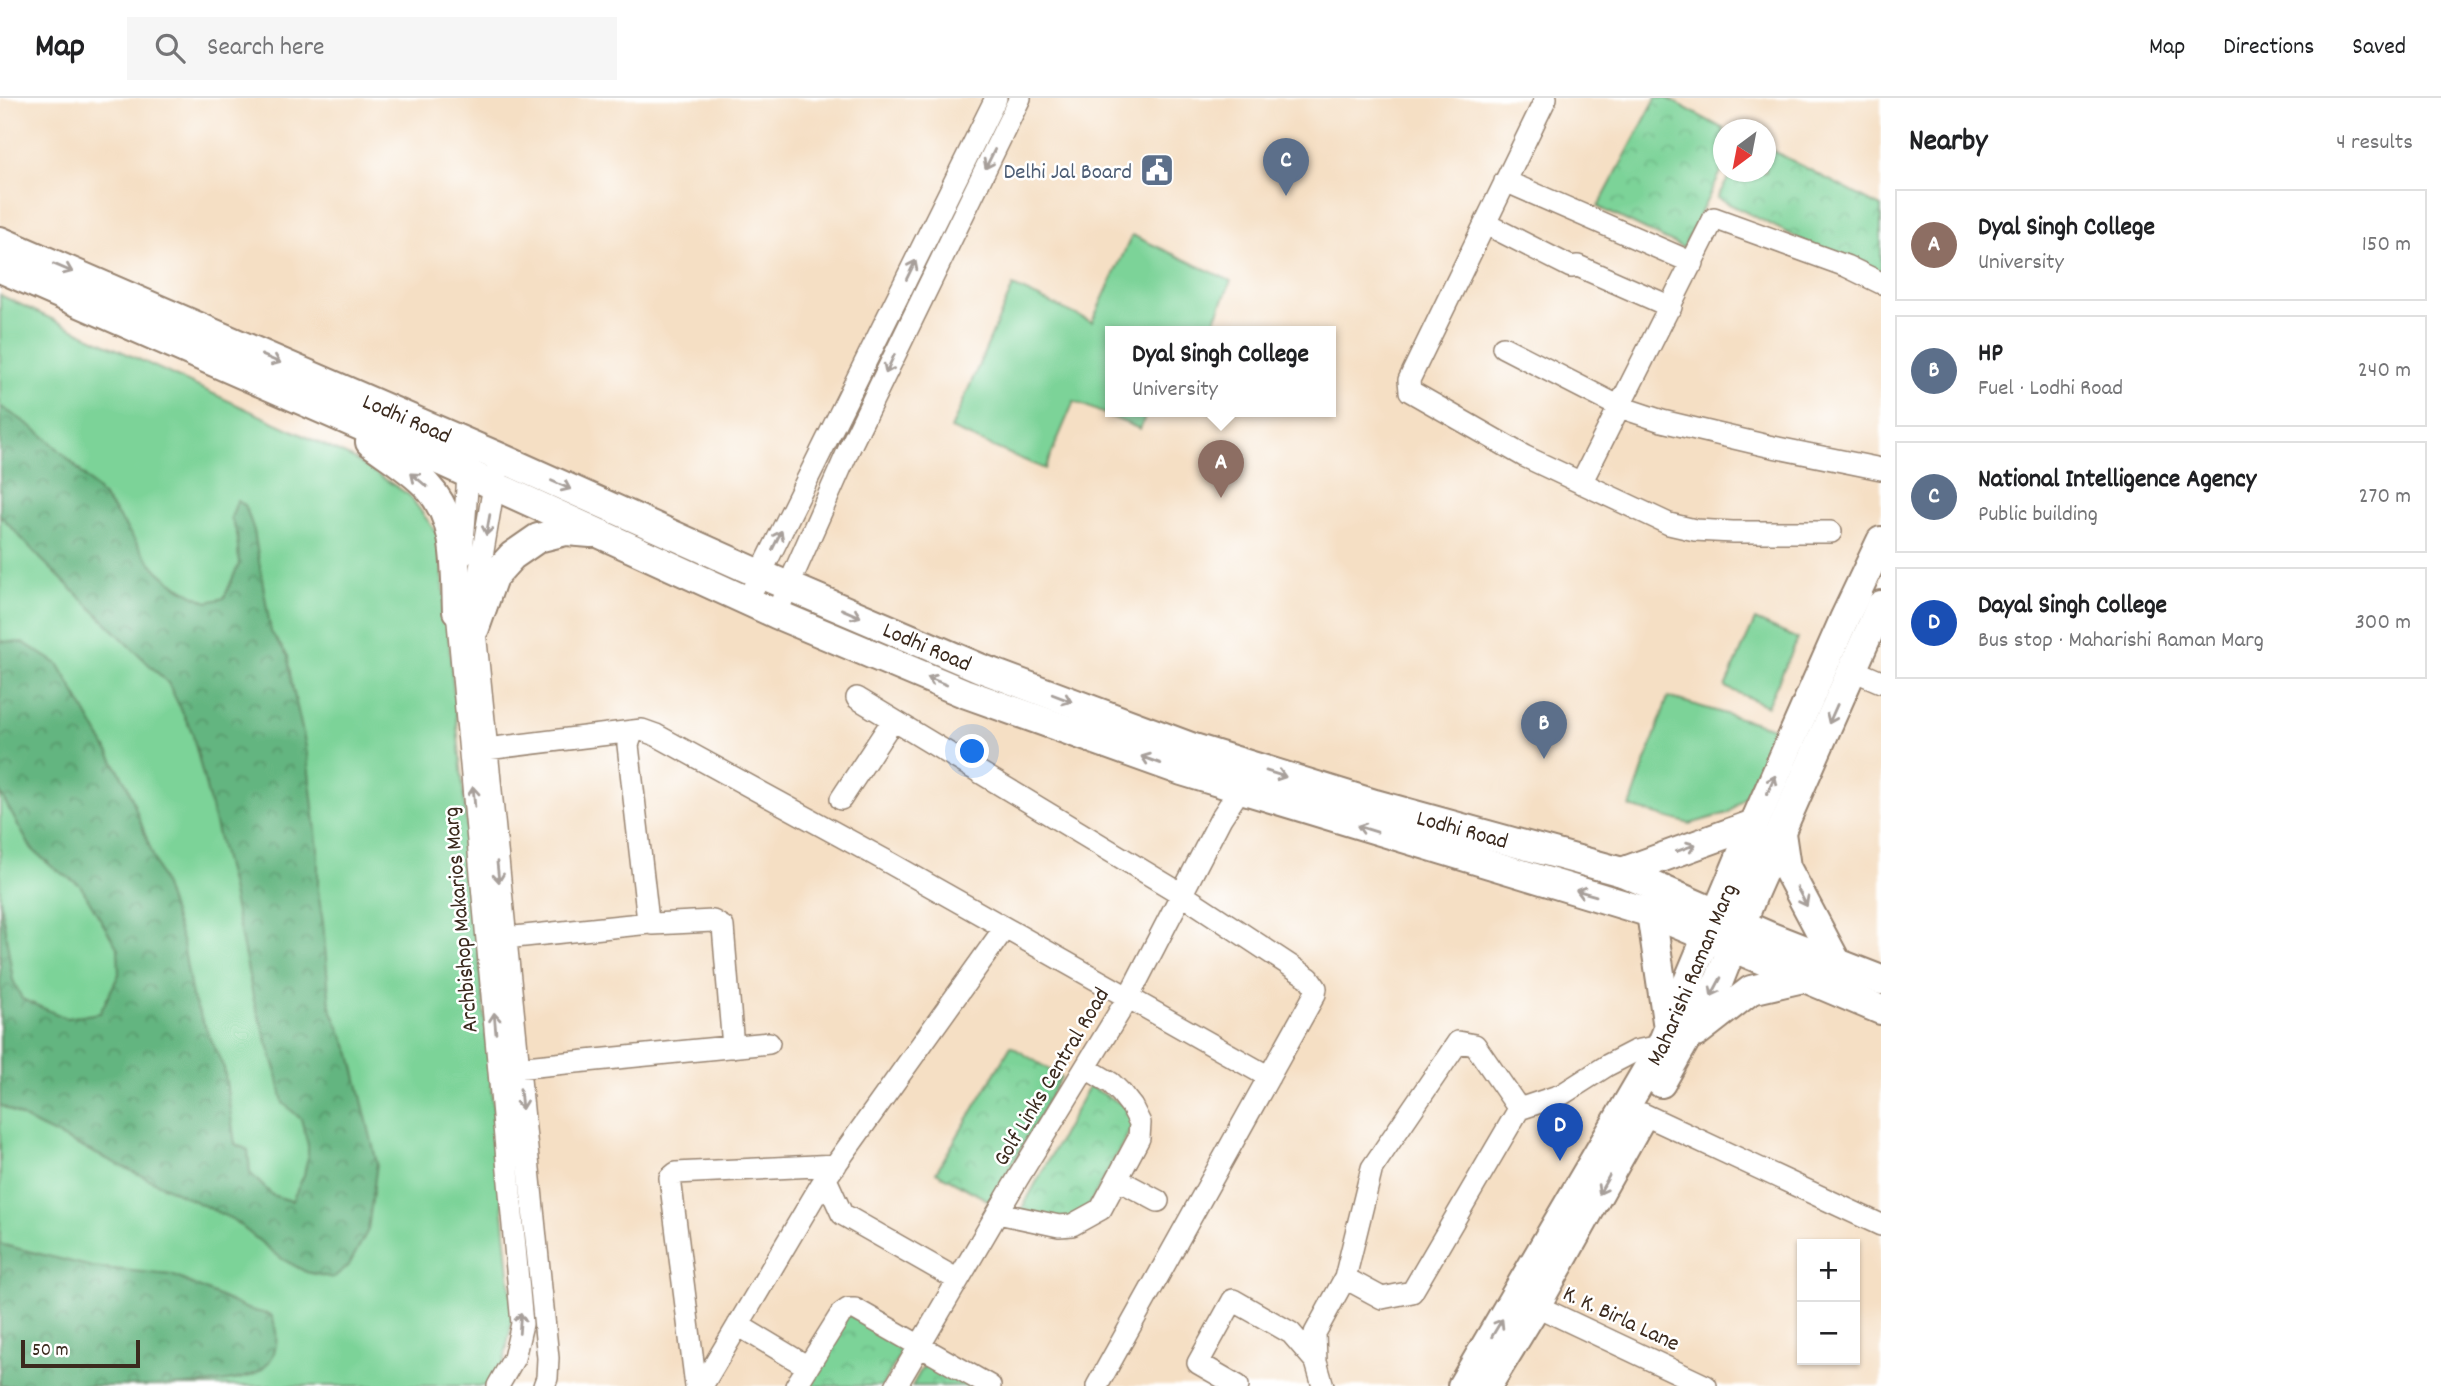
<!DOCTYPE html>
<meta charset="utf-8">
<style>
body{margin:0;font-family:Dekko,sans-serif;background:#f6f6f6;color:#202124}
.controls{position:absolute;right:21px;bottom:21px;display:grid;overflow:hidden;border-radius:0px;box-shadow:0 2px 5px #0004}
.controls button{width:63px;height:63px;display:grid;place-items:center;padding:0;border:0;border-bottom:2px solid #e0e0e0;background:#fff;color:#202124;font:35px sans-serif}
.compass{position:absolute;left:1713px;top:21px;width:63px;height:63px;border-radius:50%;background:#fff;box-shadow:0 2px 5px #0004;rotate:212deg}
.scale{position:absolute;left:21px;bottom:18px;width:119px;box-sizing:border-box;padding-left:7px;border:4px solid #3b2a1e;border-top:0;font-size:19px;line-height:24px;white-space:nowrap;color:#3b2a1e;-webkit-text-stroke:5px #fff;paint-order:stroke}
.you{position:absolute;left:973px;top:654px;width:24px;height:24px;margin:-18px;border:5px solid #fff;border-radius:50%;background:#1a73e8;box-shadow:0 0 0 10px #1a73e833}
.badge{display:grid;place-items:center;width:46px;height:46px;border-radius:50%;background:#b45309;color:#fff;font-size:23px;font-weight:700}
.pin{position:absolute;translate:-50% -58px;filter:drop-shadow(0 2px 4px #0008)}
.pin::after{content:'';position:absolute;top:37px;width:24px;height:21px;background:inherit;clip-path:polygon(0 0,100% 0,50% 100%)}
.popup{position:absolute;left:1105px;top:228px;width:231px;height:91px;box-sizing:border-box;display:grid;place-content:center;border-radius:0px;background:#fff;filter:drop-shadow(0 2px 5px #0005);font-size:23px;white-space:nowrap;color:#757577}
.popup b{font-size:26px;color:#202124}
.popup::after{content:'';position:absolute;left:50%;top:100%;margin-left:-14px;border:14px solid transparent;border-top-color:#fff}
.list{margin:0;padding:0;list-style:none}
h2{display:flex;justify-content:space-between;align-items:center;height:91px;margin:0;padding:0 28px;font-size:30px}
h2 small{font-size:23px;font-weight:400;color:#757577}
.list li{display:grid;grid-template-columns:46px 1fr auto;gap:21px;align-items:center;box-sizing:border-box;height:112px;margin:0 14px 14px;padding:0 14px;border:2px solid #e0e0e0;border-radius:0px}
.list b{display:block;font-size:26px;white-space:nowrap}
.list p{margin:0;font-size:23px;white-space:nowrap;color:#757577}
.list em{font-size:23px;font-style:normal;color:#757577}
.icon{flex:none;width:38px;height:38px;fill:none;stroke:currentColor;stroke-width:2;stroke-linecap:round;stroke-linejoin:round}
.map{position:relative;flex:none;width:1881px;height:1288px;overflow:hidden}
header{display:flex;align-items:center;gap:42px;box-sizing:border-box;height:98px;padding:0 35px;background:#fff;border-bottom:2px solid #e0e0e0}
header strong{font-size:33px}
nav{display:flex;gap:38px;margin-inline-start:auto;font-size:24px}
.search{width:490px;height:63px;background:#f6f6f6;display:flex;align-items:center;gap:18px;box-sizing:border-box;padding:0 24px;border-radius:0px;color:#757577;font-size:26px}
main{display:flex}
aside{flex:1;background:#fff}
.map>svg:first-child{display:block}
</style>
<header>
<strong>Map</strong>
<div class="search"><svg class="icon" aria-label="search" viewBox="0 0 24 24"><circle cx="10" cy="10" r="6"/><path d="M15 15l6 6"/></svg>Search here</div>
<nav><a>Map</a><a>Directions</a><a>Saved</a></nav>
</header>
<main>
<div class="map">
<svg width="1881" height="1288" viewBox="0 0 1881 1288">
<defs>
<pattern id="forest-crowns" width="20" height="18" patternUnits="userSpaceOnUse" patternTransform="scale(1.75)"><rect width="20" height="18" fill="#64b580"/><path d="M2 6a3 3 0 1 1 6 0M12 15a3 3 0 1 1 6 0" fill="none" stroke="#549368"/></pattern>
<pattern id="park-crowns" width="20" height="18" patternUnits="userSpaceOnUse" patternTransform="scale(1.75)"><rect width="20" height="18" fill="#7bd398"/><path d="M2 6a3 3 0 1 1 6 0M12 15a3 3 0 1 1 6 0" fill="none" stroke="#6bb583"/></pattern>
</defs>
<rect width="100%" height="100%" fill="#fff"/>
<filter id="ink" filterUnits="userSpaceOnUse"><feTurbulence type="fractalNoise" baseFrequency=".0143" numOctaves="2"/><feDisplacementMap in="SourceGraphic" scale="14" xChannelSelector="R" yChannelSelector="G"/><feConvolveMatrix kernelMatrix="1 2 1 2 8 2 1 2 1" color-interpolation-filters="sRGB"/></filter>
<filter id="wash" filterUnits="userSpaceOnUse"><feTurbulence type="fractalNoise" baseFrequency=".00686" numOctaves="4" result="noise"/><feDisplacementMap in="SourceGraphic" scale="28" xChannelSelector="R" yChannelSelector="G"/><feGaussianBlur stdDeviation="1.57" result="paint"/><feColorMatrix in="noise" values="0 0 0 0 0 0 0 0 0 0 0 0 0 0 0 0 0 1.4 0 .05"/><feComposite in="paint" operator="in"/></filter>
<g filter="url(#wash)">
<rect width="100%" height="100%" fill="#f5dfc4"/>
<path fill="#7bd398" stroke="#5b7e5b" stroke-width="2" d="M 1132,137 L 1231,183 L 1210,234 L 1111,234 L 1111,314 L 1147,314 L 1140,331 L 1074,303 L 1045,371 L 951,331 L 1013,188 L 1092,224 Z
M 0,197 L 352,360 L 409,397 L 439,438 L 513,1218 L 503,1269 L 492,1288 L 0,1288 Z
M 1755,522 L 1798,541 L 1767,608 L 1725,589 Z
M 1668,599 L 1777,631 L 1746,698 L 1728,715 L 1690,726 L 1630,709 Z"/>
<path fill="url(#forest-crowns)" stroke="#50704f" stroke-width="2" d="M 0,308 C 12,316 25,323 36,332 C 61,351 84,377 104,400 C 144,447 144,478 208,504 L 224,500 L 239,466 L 237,436 L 231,420 L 237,403 L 245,407 L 254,433 L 271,534 L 288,558 L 291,582 L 306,649 L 318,751 L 318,793 L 323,825 L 330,909 L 351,956 L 377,1065 L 368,1132 L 349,1167 L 333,1180 L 306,1174 L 282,1161 L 232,1121 L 38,1028 L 0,1007 L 0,800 L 13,882 L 22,901 L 66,920 L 100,915 L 119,876 L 118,851 L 80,787 L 52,769 L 31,750 L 0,695 L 0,543 L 24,545 L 59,567 L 127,687 L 163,785 L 183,846 L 192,899 L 224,970 L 235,1046 L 248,1052 L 250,1075 L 272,1097 L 292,1103 L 304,1077 L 308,1058 L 308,1047 L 301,1021 L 283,1005 L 276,972 L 254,903 L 230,785 L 192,634 L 168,585 L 41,461 L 0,417 Z
M 0,1146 L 92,1169 L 172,1177 L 247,1211 L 271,1217 C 281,1239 278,1263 255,1276 C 226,1288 167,1288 134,1288 C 89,1288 45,1288 0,1288 Z"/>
<path fill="url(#park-crowns)" stroke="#5b7e5b" stroke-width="2" d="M 1656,0 L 1667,0 L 1724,31 L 1723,70 L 1683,150 L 1598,109 Z
M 1766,49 L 1881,109 L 1881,181 L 1717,100 L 1732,74 L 1766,74 Z
M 1011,948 L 1061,979 L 991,1104 L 936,1074 Z
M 1089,988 L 1139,1016 L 1070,1142 L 1020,1114 Z
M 847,1215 L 906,1246 L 882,1288 L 804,1288 Z
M 927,1262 L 973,1288 L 912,1288 Z"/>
</g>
<g filter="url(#ink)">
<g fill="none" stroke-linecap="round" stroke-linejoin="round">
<g stroke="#988471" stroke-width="24">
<path id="minor" d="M 1546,0 L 1409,282 L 1410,293 L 1524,358 L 1669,426 L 1695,432 L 1733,434 L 1831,434
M 1505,83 L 1693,165
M 1486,126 L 1571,169 L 1578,168 L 1671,209
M 1503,249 L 1620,309 L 1662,323 L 1768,348 L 1881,371
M 496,375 L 473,513 L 548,1260 L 547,1280 L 544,1288
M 1581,385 L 1714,120 L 1846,168 L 1881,185
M 462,458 L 469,364
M 754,489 L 996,0
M 458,500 L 457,513 L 522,1226 L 514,1260 L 498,1288
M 776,516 L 849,351 L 1020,0
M 1853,572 L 1881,584
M 857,600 L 1183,797 L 1309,880 L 1316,890 L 1315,896 L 1097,1288
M 486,651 L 633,633
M 841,701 L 893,622
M 505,840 L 650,825
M 733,949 L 723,829 L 713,823 L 653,826 L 648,823 L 628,647 L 633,633 L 642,632 L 656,637 L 890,765 L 1269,979
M 505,971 L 769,945
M 1519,1011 L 1561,997 L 1608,967 L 1635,953 L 1661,948
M 1643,1016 L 1881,1127
M 826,1081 L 842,1116 L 958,1182
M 1117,1081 L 1158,1103
M 998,1115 L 1059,1128 L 1072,1127 L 1101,1111 L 1139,1040 L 1140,1025 L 1132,1009 L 1121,995 L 1111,985 L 1086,970
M 1524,1202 L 1706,1288
M 738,1227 L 808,1269
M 696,1288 L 670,1080 L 676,1075 L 836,1067
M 702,1288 L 821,1087 L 1004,831
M 796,1288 L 841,1216 L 848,1211 L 855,1211 L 990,1288
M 896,1288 L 1018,1080 L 1128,900 L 1221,720 L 1240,691
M 1238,1288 L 1198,1265 L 1233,1202 L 1291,1235 L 1316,1264
M 1323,1288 L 1316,1264 L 1315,1235 L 1345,1180 L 1372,1070 L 1458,944 L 1475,947 L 1519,1011 L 1412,1194 L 1382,1200 L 1345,1180"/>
</g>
<g stroke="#988471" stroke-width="32">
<g id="major">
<path id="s1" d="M 0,143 L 499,359 L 760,476 L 980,570 L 1191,649 L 1375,706 L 1622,774 L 1771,839 L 1881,882"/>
<path d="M 0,170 L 445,365 L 776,516 L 964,595 L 1182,673 L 1651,815 L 1881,912"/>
<path d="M 370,344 C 389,358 411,371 427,388 C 459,422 455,469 457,513"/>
<path d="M 475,530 L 493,479 L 512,458 L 538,440 L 566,433 L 591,435"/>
<path d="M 1781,735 L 1786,769 L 1837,865"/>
<path d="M 1622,774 L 1754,726"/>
<path d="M 1651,815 L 1668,930"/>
<path d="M 1696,935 L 1751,892 L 1803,880"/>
<path d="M 1661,985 L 1719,883 L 1754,794 L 1881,507"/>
<path id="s2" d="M 1462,1288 L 1661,948 L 1754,726 L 1845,519 L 1881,443"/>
<path d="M 1487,1288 L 1536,1208 L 1639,1024"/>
</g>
</g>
<use href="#minor" stroke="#fff" stroke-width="21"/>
<use href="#major" stroke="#fff" stroke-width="28"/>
</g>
<defs><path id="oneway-shaft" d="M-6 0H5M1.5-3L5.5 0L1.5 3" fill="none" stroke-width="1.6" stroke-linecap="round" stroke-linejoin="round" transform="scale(1.75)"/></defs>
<g stroke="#a79f9a">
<use href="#oneway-shaft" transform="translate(990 61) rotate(116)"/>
<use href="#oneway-shaft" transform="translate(63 170) rotate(23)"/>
<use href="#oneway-shaft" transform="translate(911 172) rotate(-64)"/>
<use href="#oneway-shaft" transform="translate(271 261) rotate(23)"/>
<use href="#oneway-shaft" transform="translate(890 266) rotate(115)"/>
<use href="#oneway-shaft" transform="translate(419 382) rotate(-140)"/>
<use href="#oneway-shaft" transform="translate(561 387) rotate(24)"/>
<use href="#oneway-shaft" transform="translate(488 427) rotate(100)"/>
<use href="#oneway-shaft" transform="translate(777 442) rotate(-64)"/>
<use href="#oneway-shaft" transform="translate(851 515) rotate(23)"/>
<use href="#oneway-shaft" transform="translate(937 583) rotate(-158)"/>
<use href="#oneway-shaft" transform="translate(1062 600) rotate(21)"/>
<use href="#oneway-shaft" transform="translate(1833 616) rotate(114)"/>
<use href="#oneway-shaft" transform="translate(1151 662) rotate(-160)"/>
<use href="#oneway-shaft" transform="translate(1276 676) rotate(17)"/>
<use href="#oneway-shaft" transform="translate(1771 687) rotate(-66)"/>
<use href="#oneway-shaft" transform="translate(474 699) rotate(-95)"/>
<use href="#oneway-shaft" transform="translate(1367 731) rotate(-163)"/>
<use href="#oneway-shaft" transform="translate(1686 750) rotate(-20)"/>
<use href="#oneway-shaft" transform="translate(498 774) rotate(84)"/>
<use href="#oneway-shaft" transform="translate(1586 795) rotate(-164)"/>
<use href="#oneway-shaft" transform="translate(1802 799) rotate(62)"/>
<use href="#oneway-shaft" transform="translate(1716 889) rotate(118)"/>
<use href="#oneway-shaft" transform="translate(495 925) rotate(-95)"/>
<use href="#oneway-shaft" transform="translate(521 1001) rotate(84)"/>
<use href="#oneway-shaft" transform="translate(1604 1087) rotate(119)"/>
<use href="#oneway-shaft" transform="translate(520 1225) rotate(-86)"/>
<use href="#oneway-shaft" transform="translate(1497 1230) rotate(-59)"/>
</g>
</g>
<defs>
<g id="civic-square" transform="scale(1.75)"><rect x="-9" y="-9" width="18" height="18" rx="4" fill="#5c6f8a" stroke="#fff"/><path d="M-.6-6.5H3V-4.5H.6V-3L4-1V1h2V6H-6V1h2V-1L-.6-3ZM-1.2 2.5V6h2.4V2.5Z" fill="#fff"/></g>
</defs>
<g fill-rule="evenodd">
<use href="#civic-square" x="1157" y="72"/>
</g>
<g text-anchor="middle" stroke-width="5" stroke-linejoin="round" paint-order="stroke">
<g font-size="23" fill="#4e5e75" stroke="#fff" text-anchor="end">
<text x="1132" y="80">Delhi Jal Board</text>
</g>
<g font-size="23" fill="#3b2a1e" stroke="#fff">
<text dy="8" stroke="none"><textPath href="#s1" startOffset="444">Lodhi Road</textPath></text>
<text dy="8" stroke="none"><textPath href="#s1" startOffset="1012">Lodhi Road</textPath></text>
<text dy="8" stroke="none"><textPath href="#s1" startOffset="1578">Lodhi Road</textPath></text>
<text transform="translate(459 822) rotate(-95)" y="8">Archbishop Makarios Marg</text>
<text dy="8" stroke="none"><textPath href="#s2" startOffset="472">Maharishi Raman Marg</textPath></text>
<text transform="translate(1050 978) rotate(-59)" y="8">Golf Links Central Road</text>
<text transform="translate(1622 1219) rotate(25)" y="8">K. K. Birla Lane</text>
</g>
</g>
</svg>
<div class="controls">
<button>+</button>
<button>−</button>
</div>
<svg class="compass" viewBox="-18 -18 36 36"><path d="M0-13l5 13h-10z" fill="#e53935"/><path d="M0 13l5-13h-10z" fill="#757577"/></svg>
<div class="scale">50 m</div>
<div class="you"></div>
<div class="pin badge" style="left:1221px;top:400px;background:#8d6e63">A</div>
<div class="popup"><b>Dyal Singh College</b>University</div>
<div class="pin badge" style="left:1544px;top:661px;background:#5c6f8a">B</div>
<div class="pin badge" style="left:1286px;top:98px;background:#5c6f8a">C</div>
<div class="pin badge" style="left:1560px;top:1063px;background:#1a4fb4">D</div>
</div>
<aside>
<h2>Nearby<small>4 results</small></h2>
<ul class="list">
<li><span class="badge" style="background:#8d6e63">A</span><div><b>Dyal Singh College</b><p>University</p></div><em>150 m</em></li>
<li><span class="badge" style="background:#5c6f8a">B</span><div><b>HP</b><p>Fuel · Lodhi Road</p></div><em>240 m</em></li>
<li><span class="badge" style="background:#5c6f8a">C</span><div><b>National Intelligence Agency</b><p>Public building</p></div><em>270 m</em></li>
<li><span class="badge" style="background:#1a4fb4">D</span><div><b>Dayal Singh College</b><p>Bus stop · Maharishi Raman Marg</p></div><em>300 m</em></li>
</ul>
</aside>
</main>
